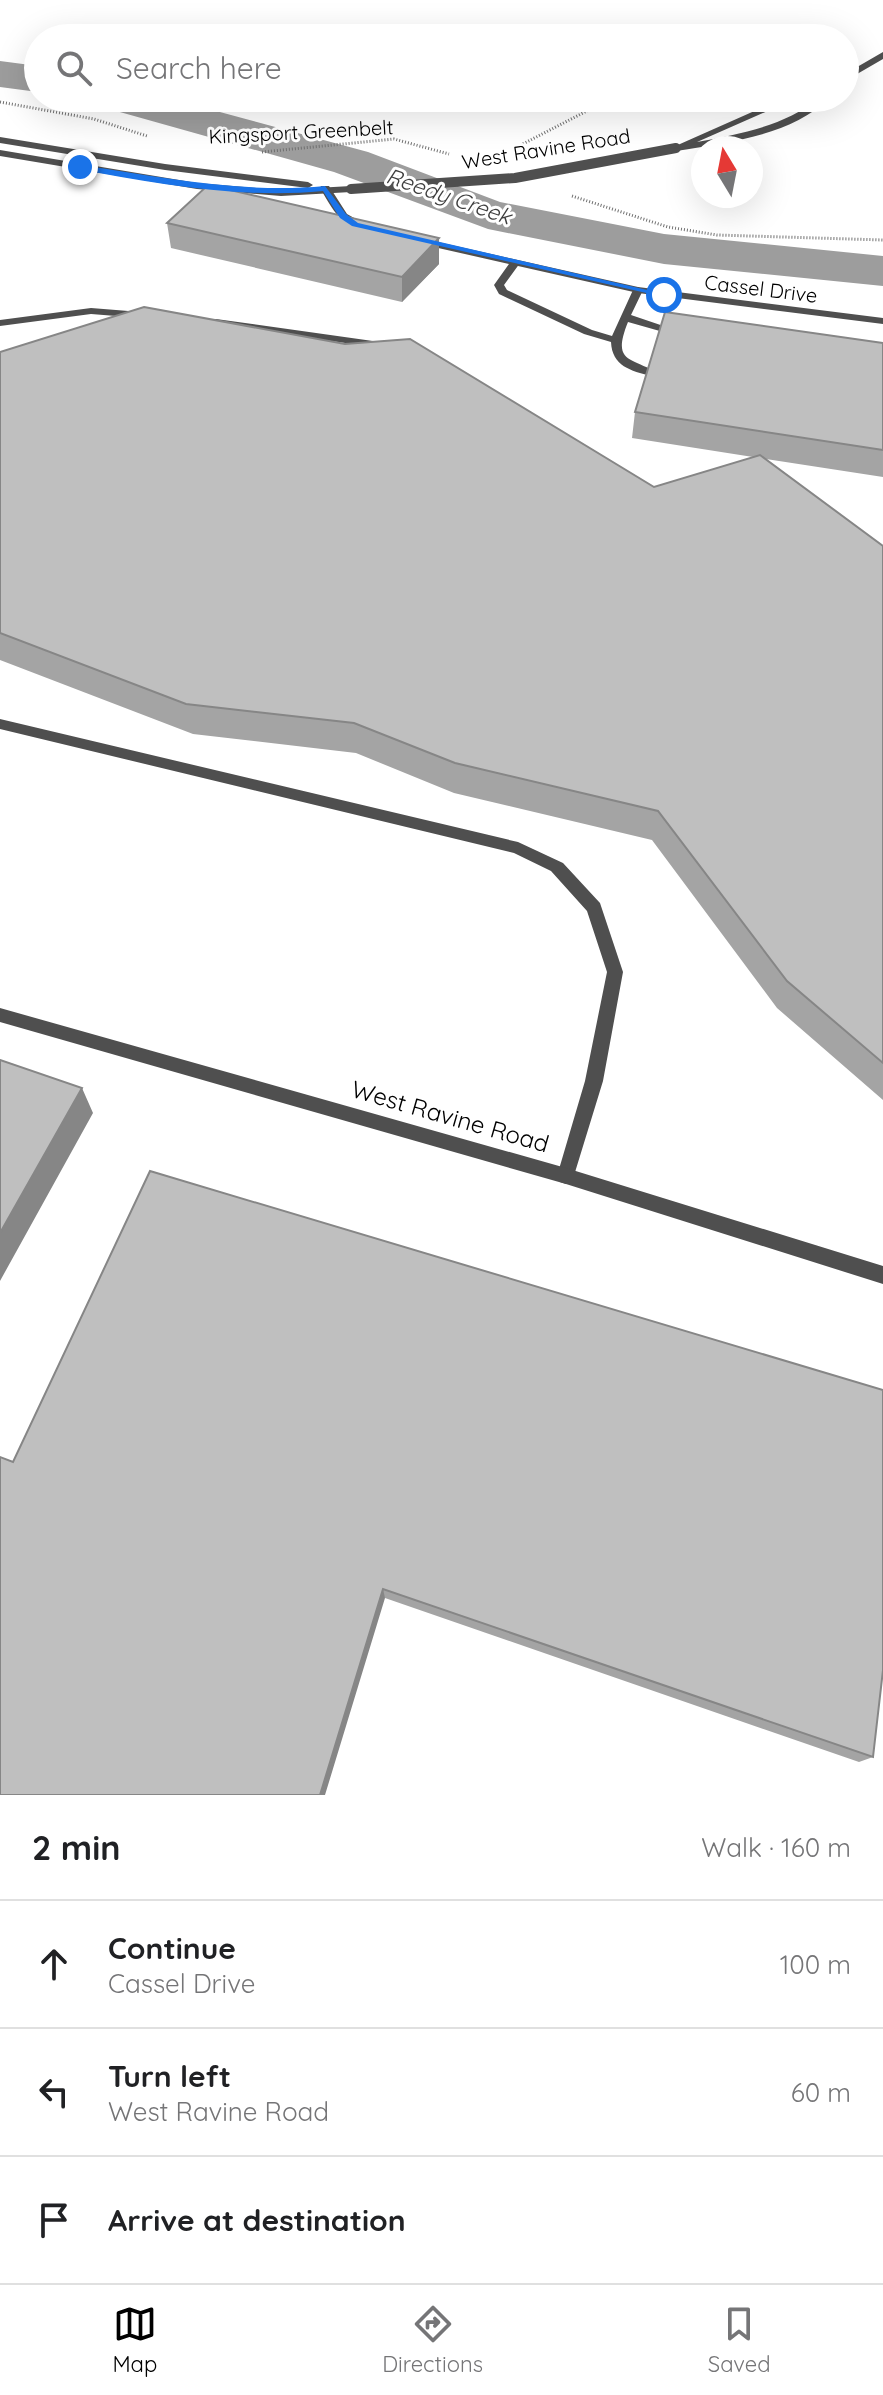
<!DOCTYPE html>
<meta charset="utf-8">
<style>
body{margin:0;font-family:Quicksand,sans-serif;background:#f2f2f2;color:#202124}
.compass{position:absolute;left:691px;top:136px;width:72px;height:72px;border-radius:50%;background:#fff;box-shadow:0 8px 32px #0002;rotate:350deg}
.stop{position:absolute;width:24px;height:24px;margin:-18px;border:6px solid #1a73e8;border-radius:50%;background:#fff}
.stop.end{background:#1a73e8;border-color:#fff;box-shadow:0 2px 8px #0008}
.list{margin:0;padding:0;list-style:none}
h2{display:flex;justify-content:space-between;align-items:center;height:104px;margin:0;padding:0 32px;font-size:34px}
h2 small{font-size:26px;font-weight:400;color:#757577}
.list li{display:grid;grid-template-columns:52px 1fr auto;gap:24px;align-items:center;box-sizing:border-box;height:128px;padding:0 32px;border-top:2px solid #e0e0e0}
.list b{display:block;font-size:30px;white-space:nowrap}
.list p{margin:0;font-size:26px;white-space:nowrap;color:#757577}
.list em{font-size:26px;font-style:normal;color:#757577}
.icon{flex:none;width:44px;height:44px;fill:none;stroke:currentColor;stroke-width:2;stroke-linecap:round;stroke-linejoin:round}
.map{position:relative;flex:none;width:883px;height:1795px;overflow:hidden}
.search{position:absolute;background:#fff;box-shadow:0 8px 32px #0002;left:24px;right:24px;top:24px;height:88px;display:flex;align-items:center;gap:20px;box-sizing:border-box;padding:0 28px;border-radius:44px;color:#757577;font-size:30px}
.sheet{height:488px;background:#fff}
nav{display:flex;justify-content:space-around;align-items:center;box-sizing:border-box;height:112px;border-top:2px solid #e0e0e0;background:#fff;font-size:22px;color:#757577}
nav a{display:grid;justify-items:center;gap:4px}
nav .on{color:#000}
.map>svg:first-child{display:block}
</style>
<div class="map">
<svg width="883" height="1795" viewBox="0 0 883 1795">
<rect width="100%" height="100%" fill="#fff"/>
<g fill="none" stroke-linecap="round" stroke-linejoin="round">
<path fill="#9d9d9d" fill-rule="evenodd" d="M 0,61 L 38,66 L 38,92 L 0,87 Z
M 96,98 L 168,98 L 368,152 L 500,202 L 664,234 L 883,256 L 883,286 L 664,264 L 488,229 L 334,172 L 102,107 Z"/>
<path stroke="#717171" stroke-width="3" stroke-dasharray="1 2" stroke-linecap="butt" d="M 0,102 L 94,119 L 147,136
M 515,148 L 612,98
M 262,152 L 394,139 L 449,154
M 572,196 L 668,227 L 717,235 L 883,240"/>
<path fill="#4f4f4f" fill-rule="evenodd" d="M 515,260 L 520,263 L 504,285 L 507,290 L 592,330 L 612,336 L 633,290 L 638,287 L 643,290 L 631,315 L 687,334 L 681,337 L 628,322 C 611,364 632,357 657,373 L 651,376 C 631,371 612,366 611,342 L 584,334 L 499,294 L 494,285 L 511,261 Z
M 91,308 L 141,312 L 147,315 L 141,318 L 91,314 L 0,326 L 0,320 Z
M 216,319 L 387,343 L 393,346 L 387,349 L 212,324 L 212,320 Z
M 0,719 L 518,842 L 563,863 L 600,903 L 623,972 L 603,1081 L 572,1182 L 566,1184 L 560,1182 L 557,1176 L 585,1081 L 607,972 L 587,911 L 551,871 L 514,853 L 0,729 Z"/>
<path fill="#4f4f4f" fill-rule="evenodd" d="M 321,186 L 329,186 L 347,214 L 363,223 L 363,227 C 340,228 330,204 320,188 Z
M 420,238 L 638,287 L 883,318 L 883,324 L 638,293 L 416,243 L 416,239 Z"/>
<path fill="#4f4f4f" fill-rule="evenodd" d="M 883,52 L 883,59 L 845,81 L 845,74 Z
M 784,98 L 797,98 L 697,142 C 739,134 786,126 818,98 L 829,98 C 792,136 725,143 676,151 L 671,148 Z
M 0,137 L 165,164 L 308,182 L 313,185 L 308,188 L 165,170 L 0,143 Z
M 0,150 L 197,183 L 281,190 L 351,186 L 356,189 L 351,192 L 281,196 L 197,189 L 0,156 Z
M 0,1008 L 566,1168 L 883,1266 L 883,1284 L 566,1184 L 0,1022 Z"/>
<path stroke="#4f4f4f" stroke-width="10" d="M 351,189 L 515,178 L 676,148"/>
</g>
<path fill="#a4a4a4" d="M 167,223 L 439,264 L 402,302 L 171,248 Z
M 883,343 L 883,477 L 766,459 L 883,546 L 883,1100 L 777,1008 L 652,840 L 454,793 L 356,753 L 193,734 L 0,660 L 0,352 L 654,487 L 753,457 L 632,438 L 635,412 Z
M 0,1457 L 873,1757 L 859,1762 L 385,1598 Z"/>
<path fill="#868686" d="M 439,238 L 439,264 L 402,302 L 402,277 Z
M 82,1088 L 93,1113 L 0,1281 L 0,1233 Z
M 383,1589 L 385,1598 L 325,1795 L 320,1795 Z"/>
<path fill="#bfbfbf" stroke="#868686" stroke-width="2" d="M 208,185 L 439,238 L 402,277 L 167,223 Z
M 144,307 L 345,344 L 410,339 L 654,487 L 760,455 L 883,546 L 883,1063 L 787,981 L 658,811 L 455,763 L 354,723 L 186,704 L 0,633 L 0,352 Z
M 665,312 L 883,343 L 883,450 L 635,412 Z
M 0,1060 L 82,1088 L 0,1233 Z
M 150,1171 L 883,1390 L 883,1670 L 873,1757 L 383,1589 L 320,1795 L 0,1795 L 0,1457 L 13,1462 Z"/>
<path fill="#1a73e8" d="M 80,165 C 162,177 243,194 325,186 L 346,214 L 358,223 L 669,295 L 664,297 L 352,226 L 340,218 L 323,191 C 242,199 157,184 77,169 Z"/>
<g text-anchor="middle" stroke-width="6" stroke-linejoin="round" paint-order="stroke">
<g font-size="20" fill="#000" stroke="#fff">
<text transform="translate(301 132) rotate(-3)" y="7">Kingsport Greenbelt</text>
<text transform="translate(546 149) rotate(-9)" y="7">West Ravine Road</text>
<text transform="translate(761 289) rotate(7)" y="7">Cassel Drive</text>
</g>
<g font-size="22" font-style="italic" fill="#3e3e3e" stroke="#fff">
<text transform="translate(449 196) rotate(19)" y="8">Reedy Creek</text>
</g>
<g font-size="24" fill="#000" stroke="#fff">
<text transform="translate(450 1117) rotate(16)" y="8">West Ravine Road</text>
</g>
</g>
</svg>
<svg class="compass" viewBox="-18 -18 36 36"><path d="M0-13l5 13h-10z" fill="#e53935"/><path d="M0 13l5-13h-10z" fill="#757577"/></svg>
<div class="stop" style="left:664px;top:295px"></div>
<div class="stop end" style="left:80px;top:167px"></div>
<div class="search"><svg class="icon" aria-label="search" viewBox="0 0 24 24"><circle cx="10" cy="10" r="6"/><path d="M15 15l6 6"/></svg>Search here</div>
</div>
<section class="sheet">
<h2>2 min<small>Walk · 160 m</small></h2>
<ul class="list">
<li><svg class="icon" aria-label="ahead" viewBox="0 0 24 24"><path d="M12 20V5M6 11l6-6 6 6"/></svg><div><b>Continue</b><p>Cassel Drive</p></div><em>100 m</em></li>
<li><svg class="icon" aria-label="left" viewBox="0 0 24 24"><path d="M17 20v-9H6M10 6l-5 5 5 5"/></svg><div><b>Turn left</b><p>West Ravine Road</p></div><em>60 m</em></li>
<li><svg class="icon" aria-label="arrive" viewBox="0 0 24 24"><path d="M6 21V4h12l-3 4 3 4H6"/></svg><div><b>Arrive at destination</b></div></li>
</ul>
</section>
<nav>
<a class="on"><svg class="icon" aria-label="map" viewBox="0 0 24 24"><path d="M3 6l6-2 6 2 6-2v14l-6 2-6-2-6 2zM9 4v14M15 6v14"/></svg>Map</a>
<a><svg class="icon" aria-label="directions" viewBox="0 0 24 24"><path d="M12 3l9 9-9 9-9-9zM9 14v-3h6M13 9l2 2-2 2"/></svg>Directions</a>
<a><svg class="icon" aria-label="saved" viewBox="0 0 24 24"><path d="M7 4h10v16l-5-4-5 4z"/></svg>Saved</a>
</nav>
